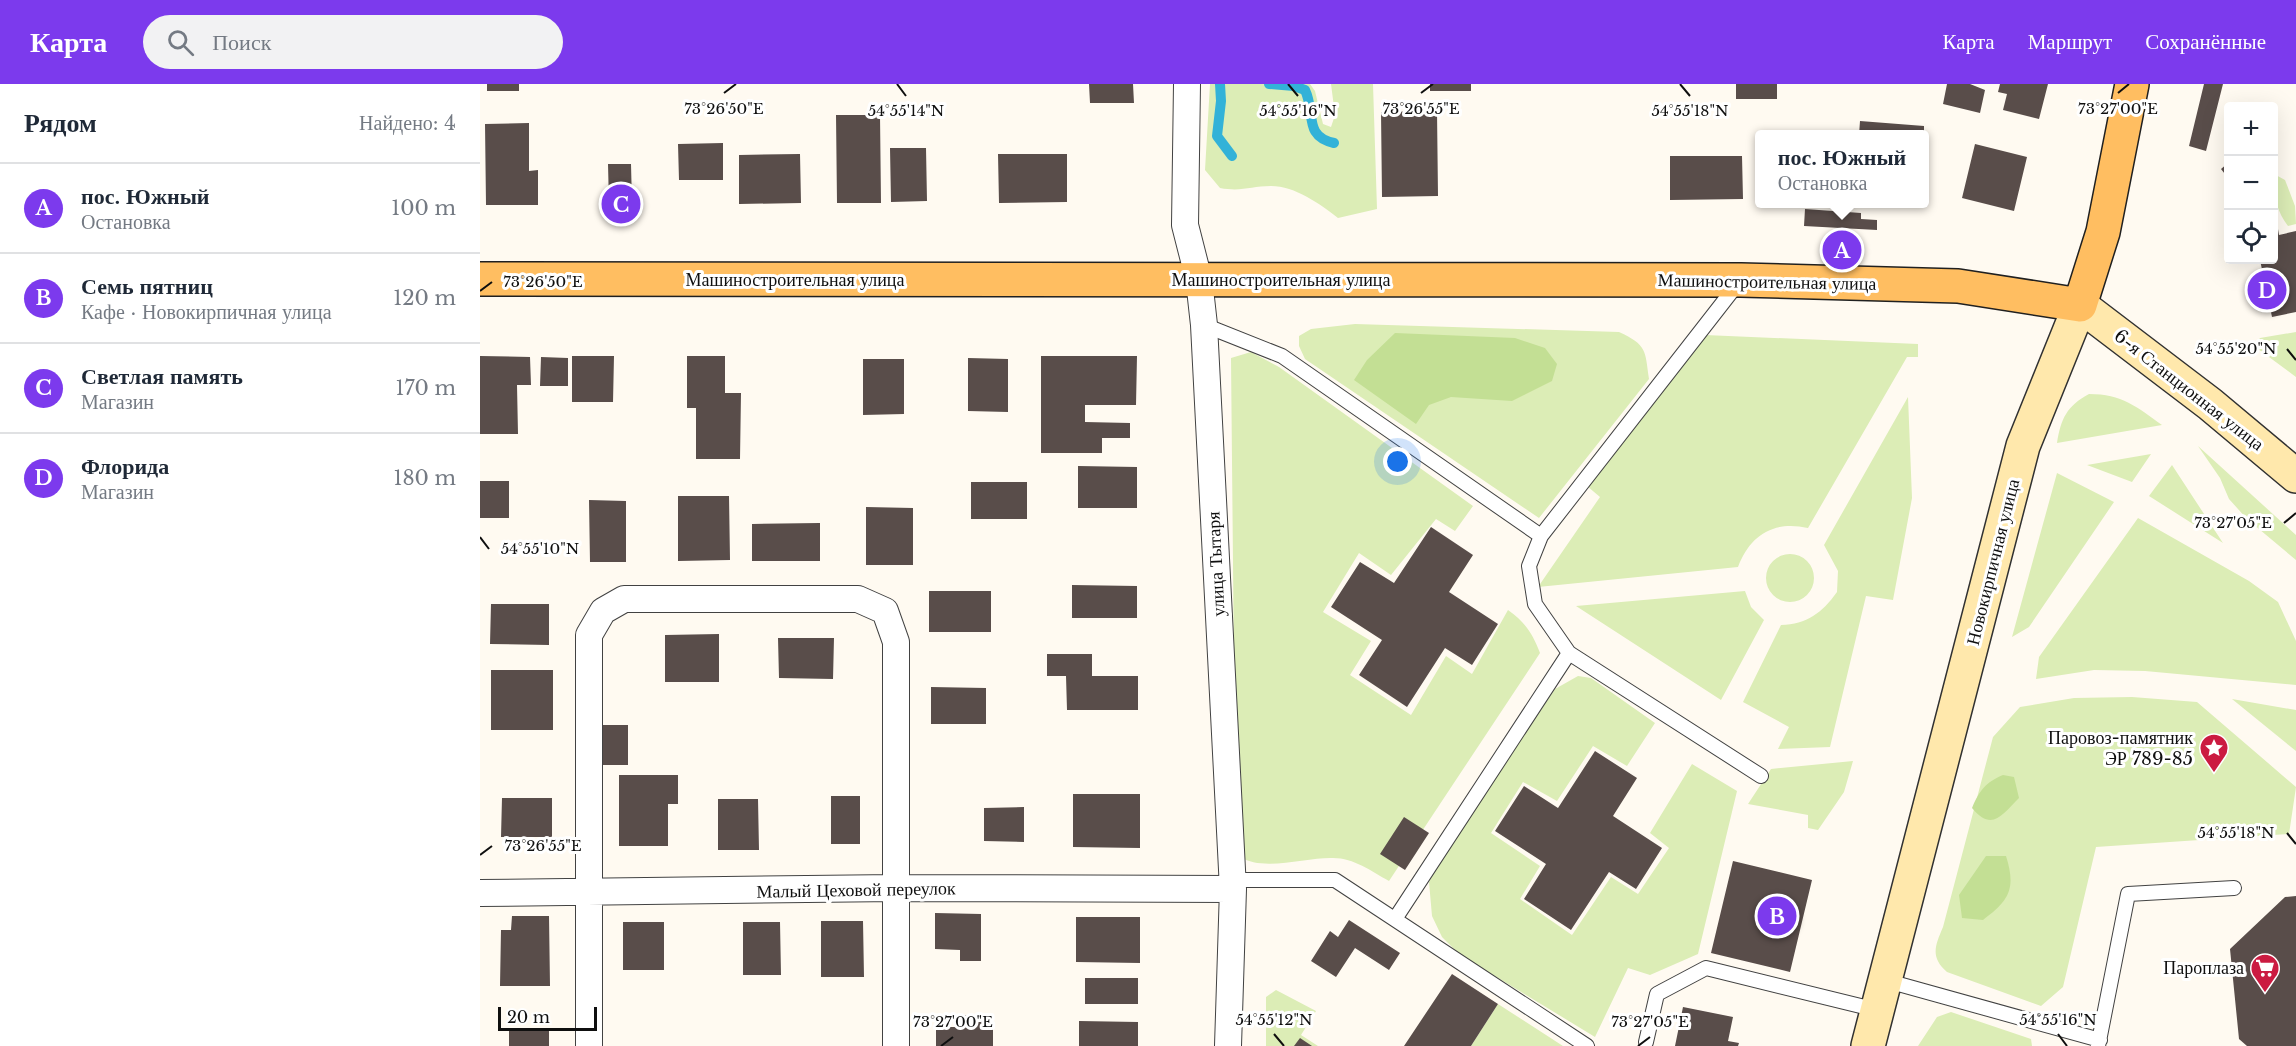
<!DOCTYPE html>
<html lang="ru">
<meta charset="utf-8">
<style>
body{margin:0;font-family:"Libre Baskerville",serif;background:#f2f2f3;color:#1f2937}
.controls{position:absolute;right:18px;top:18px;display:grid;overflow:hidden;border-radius:6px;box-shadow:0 6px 24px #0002}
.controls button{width:54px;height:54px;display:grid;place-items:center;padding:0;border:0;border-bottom:2px solid #e0e1e3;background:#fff;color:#1f2937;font:30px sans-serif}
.scale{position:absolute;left:18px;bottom:15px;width:99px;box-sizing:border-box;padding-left:6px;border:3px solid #0f0f0f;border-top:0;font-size:16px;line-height:21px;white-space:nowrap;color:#0f0f0f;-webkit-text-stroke:4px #fff;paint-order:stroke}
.you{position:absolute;left:918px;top:378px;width:21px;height:21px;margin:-15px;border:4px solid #fff;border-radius:50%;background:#1a73e8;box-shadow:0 0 0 9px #1a73e833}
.badge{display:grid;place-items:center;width:39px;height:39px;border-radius:50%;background:#7c3aed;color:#fff;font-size:20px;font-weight:700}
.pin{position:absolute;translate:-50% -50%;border:3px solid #fff;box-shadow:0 2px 6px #0006}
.popup{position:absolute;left:1275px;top:46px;width:174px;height:78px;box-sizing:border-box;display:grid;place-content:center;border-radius:6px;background:#fff;filter:drop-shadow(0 2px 4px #0005);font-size:20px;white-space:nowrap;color:#747a83}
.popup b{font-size:22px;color:#1f2937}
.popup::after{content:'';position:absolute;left:50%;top:100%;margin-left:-12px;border:12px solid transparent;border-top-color:#fff}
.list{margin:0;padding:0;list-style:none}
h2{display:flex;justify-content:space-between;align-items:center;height:78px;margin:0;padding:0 24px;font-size:26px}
h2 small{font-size:20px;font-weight:400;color:#747a83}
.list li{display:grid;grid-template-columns:39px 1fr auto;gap:18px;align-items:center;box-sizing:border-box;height:90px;padding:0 24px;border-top:2px solid #e0e1e3}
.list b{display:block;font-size:22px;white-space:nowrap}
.list p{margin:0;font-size:20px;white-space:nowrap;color:#747a83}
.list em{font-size:20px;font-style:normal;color:#747a83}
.icon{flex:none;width:33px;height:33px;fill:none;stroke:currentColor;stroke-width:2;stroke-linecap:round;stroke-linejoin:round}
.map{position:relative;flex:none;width:1816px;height:962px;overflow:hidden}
header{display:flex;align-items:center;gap:36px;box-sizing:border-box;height:84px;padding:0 30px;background:#7c3aed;color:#fff}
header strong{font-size:28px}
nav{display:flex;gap:33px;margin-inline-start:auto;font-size:21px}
.search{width:420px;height:54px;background:#f2f2f3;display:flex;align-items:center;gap:15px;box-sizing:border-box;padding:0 21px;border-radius:33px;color:#747a83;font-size:22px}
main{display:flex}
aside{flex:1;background:#fff}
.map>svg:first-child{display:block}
</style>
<header>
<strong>Карта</strong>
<div class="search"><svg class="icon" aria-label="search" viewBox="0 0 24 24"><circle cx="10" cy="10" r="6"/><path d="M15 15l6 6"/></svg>Поиск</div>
<nav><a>Карта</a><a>Маршрут</a><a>Сохранённые</a></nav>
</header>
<main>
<aside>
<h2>Рядом<small>Найдено: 4</small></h2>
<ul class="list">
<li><span class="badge">A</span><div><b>пос. Южный</b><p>Остановка</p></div><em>100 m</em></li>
<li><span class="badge">B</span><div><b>Семь пятниц</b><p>Кафе · Новокирпичная улица</p></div><em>120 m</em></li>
<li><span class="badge">C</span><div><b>Светлая память</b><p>Магазин</p></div><em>170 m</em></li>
<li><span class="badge">D</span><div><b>Флорида</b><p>Магазин</p></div><em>180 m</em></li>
</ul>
</aside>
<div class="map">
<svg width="1816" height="962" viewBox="0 0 1816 962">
<rect width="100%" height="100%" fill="#fffaf1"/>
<path fill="#dcedb6" d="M 730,0 L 830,0 L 835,7 L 843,40 L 851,43 L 855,31 L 851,0 L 893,0 L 897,125 L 858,134 C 840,120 815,102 791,102 C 771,102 762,108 740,104 L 725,86 Z
M 1794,90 L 1805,96 L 1815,122 L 1816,140 L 1808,142 C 1796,127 1793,109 1794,90 Z
M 875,240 L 1139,248 C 1167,261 1165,266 1169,295 L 1059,434 L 825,275 L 819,262 L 819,252 L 831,245 Z
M 1816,248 L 1816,293 L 1774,262 L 1780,254 Z
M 1225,251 L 1438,260 L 1438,273 L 1427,273 L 1328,444 C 1294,436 1270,451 1258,483 L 1058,503 L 1120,413 L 1107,402 Z
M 771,268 L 799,283 L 993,422 L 975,447 L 956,435 L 911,491 L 879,469 L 843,528 L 891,557 L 870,591 L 931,631 L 966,572 L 992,590 L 1028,526 C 1045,538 1053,550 1060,569 L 909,797 C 891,787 874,774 853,774 C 828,773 782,788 761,773 L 754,583 L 751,274 Z
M 1609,310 C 1642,310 1657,323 1682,341 L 1577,359 C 1581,334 1587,322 1609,310 Z
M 1428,313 L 1432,414 L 1413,516 L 1386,512 L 1350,663 L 1298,665 L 1309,643 L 1263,618 L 1301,541 C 1327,540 1342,529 1357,508 L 1358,487 L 1344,461 Z
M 1718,362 L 1816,451 L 1816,476 L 1767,435 L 1749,415 L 1740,394 Z
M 1671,370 L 1652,398 L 1607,381 Z
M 1692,381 L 1743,459 L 1669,412 Z
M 1577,389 L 1634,418 L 1549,543 L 1532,553 Z
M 1658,434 L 1769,497 L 1798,518 L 1816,557 L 1816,601 L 1665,587 L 1614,586 L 1556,595 L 1559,573 Z
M1286 494a24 24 0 1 1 48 0a24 24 0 1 1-48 0Z
M 1265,507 L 1271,523 L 1284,536 L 1241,616 L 1096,522 Z
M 1098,592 L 1111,594 L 1175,639 L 1147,682 L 1113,662 L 1077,717 L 1043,698 L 1011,749 L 1060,782 L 1040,815 L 1092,851 L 1131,793 L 1158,810 L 1189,764 L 1170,749 L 1212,680 L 1257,707 L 1218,870 L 1170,891 L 1148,884 L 1115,953 L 979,870 L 962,853 L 952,832 L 949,798 L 964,768 L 1075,605 Z
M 1652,613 L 1717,618 L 1816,703 L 1809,750 L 1616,763 L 1583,903 L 1561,922 L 1467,888 C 1450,873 1455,862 1463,843 L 1513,653 L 1540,623 L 1594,614 Z
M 1752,615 L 1816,626 L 1816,667 Z
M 1373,677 L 1364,708 L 1338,746 L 1328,744 L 1328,731 L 1268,720 L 1291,685 Z
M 796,906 L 836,927 L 821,951 L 838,962 L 786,962 L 786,913 Z
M 1018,920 L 1083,962 L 991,962 Z
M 1471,928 L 1551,955 L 1552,962 L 1438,962 L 1457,933 Z"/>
<path fill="#c3df94" d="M 915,249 L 1035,254 L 1065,264 L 1077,280 L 1072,297 L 1032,317 L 971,313 L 949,321 L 936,340 L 874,296 L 887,276 Z
M 1523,691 L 1534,693 L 1539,714 C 1522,731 1512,748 1492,724 C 1499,707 1506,698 1523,691 Z
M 1506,772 L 1526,772 C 1536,804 1530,816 1503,836 L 1482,834 L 1479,811 Z"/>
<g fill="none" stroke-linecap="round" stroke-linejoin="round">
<path stroke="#32b2d8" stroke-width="10" d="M 740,0 L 741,17 L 737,52 L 752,72
M 789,0 L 814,2 L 825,6 C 836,29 823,52 854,59"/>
</g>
<path fill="#594d4a" d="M 7,0 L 39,0 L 39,7 L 7,7 Z
M 609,0 L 653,0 L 654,19 L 610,19 Z
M 950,0 L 991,0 L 991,7 L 950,7 Z
M 1256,0 L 1297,0 L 1297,15 L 1256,15 Z
M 1467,0 L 1490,0 L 1505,6 L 1500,29 L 1463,20 Z
M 1520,0 L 1568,0 L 1559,35 L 1523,26 L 1527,10 L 1518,8 Z
M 1724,0 L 1743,0 L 1726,67 L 1709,62 Z
M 957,27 L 958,112 L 902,113 L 901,28 Z
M 356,31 L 400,31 L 401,119 L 357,119 Z
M 1380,37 L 1444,42 L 1444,51 L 1379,51 Z
M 49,39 L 49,87 L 58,86 L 58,121 L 6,121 L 5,40 Z
M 243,59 L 243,96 L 199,96 L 198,60 Z
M 1495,60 L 1547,73 L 1534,127 L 1482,114 Z
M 410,64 L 446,64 L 447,117 L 411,118 Z
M 320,70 L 321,119 L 259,120 L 259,71 Z
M 518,70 L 587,70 L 587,118 L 519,119 Z
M 1190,72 L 1262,72 L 1263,115 L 1190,116 Z
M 1748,79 L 1748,94 L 1741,85 Z
M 128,80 L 151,80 L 152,119 L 129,120 Z
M 1325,125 L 1381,129 L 1381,135 L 1397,136 L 1397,146 L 1324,142 Z
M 1795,127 L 1799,151 L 1816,147 L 1816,228 L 1792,233 L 1780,176 L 1794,176 Z
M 0,272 L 50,273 L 51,301 L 37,301 L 38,350 L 0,350 Z
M 92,272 L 134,272 L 133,318 L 92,318 Z
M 207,272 L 245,272 L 245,309 L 261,309 L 260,375 L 216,375 L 216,324 L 207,324 Z
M 561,272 L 657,272 L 656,321 L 605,321 L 605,338 L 650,339 L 650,354 L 622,354 L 622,369 L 561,369 Z
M 61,273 L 88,274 L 88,302 L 60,302 Z
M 488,274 L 528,275 L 528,328 L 488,327 Z
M 383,275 L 424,275 L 424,330 L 383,331 Z
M 598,382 L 657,383 L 657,424 L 598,424 Z
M 0,397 L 29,397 L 29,434 L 0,434 Z
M 491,398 L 547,398 L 547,435 L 491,435 Z
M 198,412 L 249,412 L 250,476 L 198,477 Z
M 109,416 L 146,417 L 146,478 L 110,478 Z
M 386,423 L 433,424 L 433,481 L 386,481 Z
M 340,439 L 340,477 L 272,477 L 272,440 Z
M 951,443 L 993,471 L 969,508 L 1018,540 L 992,581 L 965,564 L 927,623 L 879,591 L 902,556 L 851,523 L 880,478 L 914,499 Z
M 592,501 L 657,502 L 657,534 L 592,534 Z
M 449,507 L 511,507 L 511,548 L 449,548 Z
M 11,520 L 69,520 L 69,561 L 10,560 Z
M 239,550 L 239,598 L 185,598 L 185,551 Z
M 298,554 L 354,554 L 353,595 L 299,594 Z
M 567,570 L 612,570 L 612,592 L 658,592 L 658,626 L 587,626 L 586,592 L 567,592 Z
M 11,586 L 73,586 L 73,646 L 11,646 Z
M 451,603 L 506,604 L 506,640 L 451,640 Z
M 122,641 L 148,641 L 148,681 L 122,681 Z
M 1115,667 L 1157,694 L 1133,732 L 1182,764 L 1156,805 L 1129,788 L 1091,846 L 1044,815 L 1066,780 L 1015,747 L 1044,702 L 1078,724 Z
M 139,691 L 198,691 L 198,720 L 188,720 L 188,762 L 139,762 Z
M 593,710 L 660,710 L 660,764 L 593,763 Z
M 351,712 L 380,712 L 380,760 L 351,760 Z
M 22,714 L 72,714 L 72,753 L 21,753 Z
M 238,715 L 278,715 L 279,766 L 238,766 Z
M 544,723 L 544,758 L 504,757 L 504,724 Z
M 924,733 L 949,749 L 925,786 L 900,770 Z
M 1253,777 L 1332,796 L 1310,888 L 1231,869 Z
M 1816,812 L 1816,962 L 1767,962 L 1759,955 L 1750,865 L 1805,813 Z
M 455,829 L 501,830 L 501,877 L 480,877 L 480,866 L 455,865 Z
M 32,832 L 69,832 L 70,902 L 20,902 L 21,846 L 31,846 Z
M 596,833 L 660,833 L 660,879 L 596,878 Z
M 869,836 L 920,869 L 909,886 L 875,864 L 856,893 L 831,877 L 850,847 L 858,853 Z
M 341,837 L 383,837 L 384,893 L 341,893 Z
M 143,838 L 184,838 L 184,886 L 143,886 Z
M 263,838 L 300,838 L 301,891 L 263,891 Z
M 972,890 L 1018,920 L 991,962 L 924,962 Z
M 605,894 L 658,894 L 658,920 L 605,920 Z
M 1203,923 L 1253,933 L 1248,957 L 1259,959 L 1258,962 L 1195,962 Z
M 477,931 L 513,931 L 513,962 L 456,962 L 456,943 L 477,943 Z
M 599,937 L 658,938 L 658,962 L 599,962 Z
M 29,947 L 69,947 L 69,962 L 29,962 Z
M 820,954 L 832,962 L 814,962 Z"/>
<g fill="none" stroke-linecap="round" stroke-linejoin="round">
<g stroke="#424242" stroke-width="16">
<path id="lane" d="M 724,241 L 802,272 L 1061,452 L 1259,198
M 1061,452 L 1049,482 L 1055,520 L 1089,569
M 752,796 L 855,796 L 1107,962
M 915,835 L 1089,569 L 1281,692
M 1404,896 L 1620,956
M 1166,958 L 1177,910 L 1226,884 L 1397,926
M 1618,962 L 1648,810 L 1754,804"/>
</g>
<g stroke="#424242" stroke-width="28">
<path id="street" d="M 707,0 L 705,141 L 719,196 L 724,241 L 753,805 L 748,962
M 0,809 L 416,804 L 753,805
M 109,962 L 109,551 L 123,527 L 144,515 L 378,515 L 405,527 L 416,558 L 416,962"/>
</g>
<g stroke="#313131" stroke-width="36">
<path id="secondary" d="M 1388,962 L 1543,362 L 1600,221 L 1730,320 L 1816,392"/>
</g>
<g stroke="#202020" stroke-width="36">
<path id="primary" d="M 0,195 L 1261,196 L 1478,202 L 1600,221 L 1623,148 L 1652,0"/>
</g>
<use href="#lane" stroke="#fff" stroke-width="14"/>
<use href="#street" stroke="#fff" stroke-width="26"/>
<use href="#secondary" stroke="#ffe8ac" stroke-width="33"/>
<use href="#primary" stroke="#ffbe61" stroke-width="33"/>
</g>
<path fill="none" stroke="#0f0f0f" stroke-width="2" d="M 417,0 L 426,12M 808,0 L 818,12M 1200,0 L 1210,12M 244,9 L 256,0M 941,9 L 953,0M 1638,9 L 1649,0M 0,207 L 12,198M 1807,265 L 1816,276M 1804,439 L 1816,429M 0,453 L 9,465M 1807,749 L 1816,760M 0,771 L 12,762M 794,950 L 804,962M 1578,950 L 1587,962M 461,962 L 473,953M 1158,962 L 1170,953"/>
<defs>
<g id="sight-pin" transform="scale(1.5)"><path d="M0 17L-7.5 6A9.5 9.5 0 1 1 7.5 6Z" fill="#cb1b41" stroke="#fff"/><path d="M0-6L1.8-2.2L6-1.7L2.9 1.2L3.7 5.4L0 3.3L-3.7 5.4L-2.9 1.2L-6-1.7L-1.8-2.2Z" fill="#fff"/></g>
<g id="supermarket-pin" transform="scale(1.5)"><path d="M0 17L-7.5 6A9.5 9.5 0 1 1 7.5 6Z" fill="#cb1b41" stroke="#fff"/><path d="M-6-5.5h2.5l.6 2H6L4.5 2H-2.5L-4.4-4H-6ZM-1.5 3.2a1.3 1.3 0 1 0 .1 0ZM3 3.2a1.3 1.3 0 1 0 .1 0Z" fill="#fff"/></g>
</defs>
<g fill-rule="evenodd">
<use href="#sight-pin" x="1734" y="664"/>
<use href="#supermarket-pin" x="1785" y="884"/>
</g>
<g text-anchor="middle" stroke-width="6" stroke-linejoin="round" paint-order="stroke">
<g font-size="18" fill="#0f0f0f" stroke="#fff">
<text x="315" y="202">Машиностроительная улица</text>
<text x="801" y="202">Машиностроительная улица</text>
<text transform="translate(1287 198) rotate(1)" y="6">Машиностроительная улица</text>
<text transform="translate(1709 306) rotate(38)" y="6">6-я Станционная улица</text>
<text transform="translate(1513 478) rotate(-76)" y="6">Новокирпичная улица</text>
<text transform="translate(736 480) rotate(-93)" y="6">улица Тытаря</text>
<text transform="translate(376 806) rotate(-1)" y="6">Малый Цеховой переулок</text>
</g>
<g font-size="18" fill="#0f0f0f" stroke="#fff" text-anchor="end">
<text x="1713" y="660">Паровоз-памятник<tspan x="1713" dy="21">ЭР 789-85</tspan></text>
<text x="1764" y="890">Пароплаза</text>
</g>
</g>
<g font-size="15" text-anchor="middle" fill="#0f0f0f" stroke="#fff" stroke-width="6" stroke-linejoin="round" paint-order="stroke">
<text x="1638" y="30">73°27'00"E</text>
<text x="244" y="30">73°26'50"E</text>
<text x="941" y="30">73°26'55"E</text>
<text x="426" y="32">54°55'14"N</text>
<text x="818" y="32">54°55'16"N</text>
<text x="1210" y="32">54°55'18"N</text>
<text x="63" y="203">73°26'50"E</text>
<text x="1756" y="270">54°55'20"N</text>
<text x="1753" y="444">73°27'05"E</text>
<text x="60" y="470">54°55'10"N</text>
<text x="1756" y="754">54°55'18"N</text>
<text x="63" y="767">73°26'55"E</text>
<text x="794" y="941">54°55'12"N</text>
<text x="1578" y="941">54°55'16"N</text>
<text x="473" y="943">73°27'00"E</text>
<text x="1170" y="943">73°27'05"E</text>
</g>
</svg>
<div class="controls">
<button>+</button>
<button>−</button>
<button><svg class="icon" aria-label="locate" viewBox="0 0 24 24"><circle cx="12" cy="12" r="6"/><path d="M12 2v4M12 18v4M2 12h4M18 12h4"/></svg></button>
</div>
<div class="scale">20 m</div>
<div class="you"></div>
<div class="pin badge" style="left:1362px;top:166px">A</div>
<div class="popup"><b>пос. Южный</b>Остановка</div>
<div class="pin badge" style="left:1297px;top:832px">B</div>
<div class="pin badge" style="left:141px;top:120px">C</div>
<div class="pin badge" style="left:1787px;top:206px">D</div>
</div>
</main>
